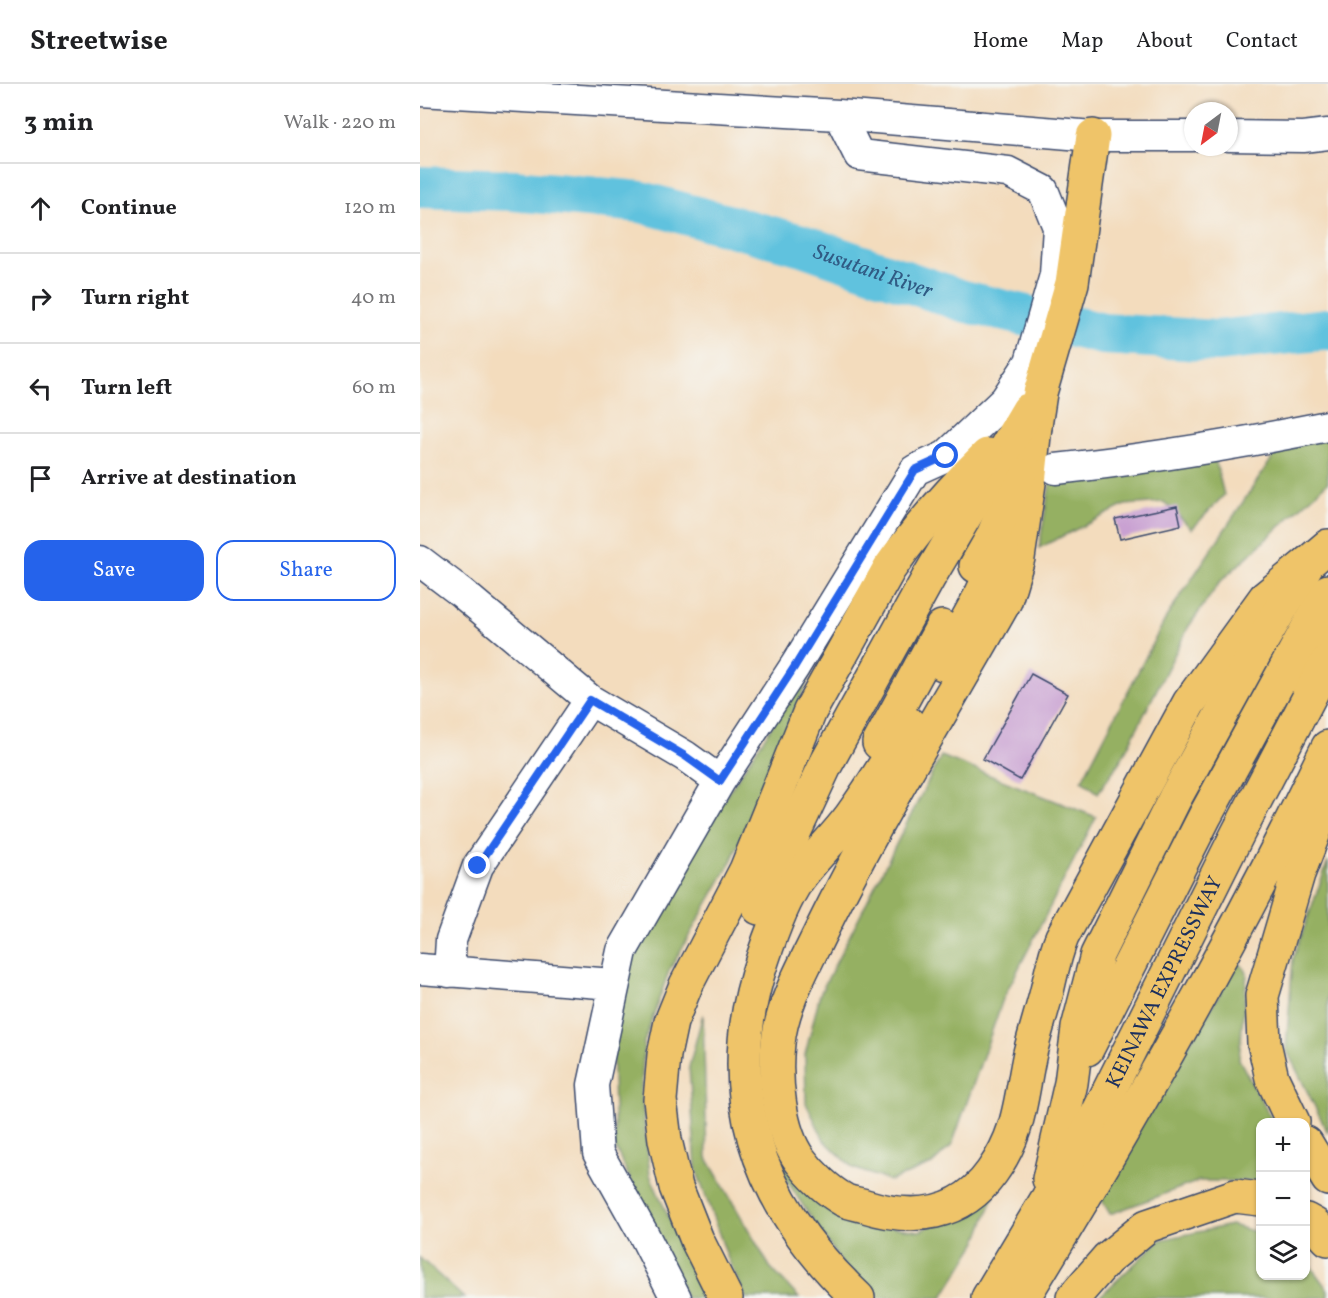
<!DOCTYPE html>
<meta charset="utf-8">
<style>
body{margin:0;font-family:Vollkorn,serif;background:#f2f2f2;color:#202124}
.controls{position:absolute;right:18px;bottom:18px;display:grid;overflow:hidden;border-radius:12px;box-shadow:0 2px 4px #0004}
.controls button{width:54px;height:54px;display:grid;place-items:center;padding:0;border:0;border-bottom:2px solid #e0e0e0;background:#fff;color:#202124;font:30px sans-serif}
.compass{position:absolute;left:764px;top:18px;width:54px;height:54px;border-radius:50%;background:#fff;box-shadow:0 2px 4px #0004;rotate:212deg}
.stop{position:absolute;width:18px;height:18px;margin:-14px;border:4px solid #2563eb;border-radius:50%;background:#fff}
.stop.end{background:#2563eb;border-color:#fff;box-shadow:0 2px 6px #0008}
.list{margin:0;padding:0;list-style:none}
h2{display:flex;justify-content:space-between;align-items:center;height:78px;margin:0;padding:0 24px;font-size:26px}
h2 small{font-size:20px;font-weight:400;color:#757577}
.list li{display:grid;grid-template-columns:39px 1fr auto;gap:18px;align-items:center;box-sizing:border-box;height:90px;padding:0 24px;border-top:2px solid #e0e0e0}
.list b{display:block;font-size:22px;white-space:nowrap}
.list em{font-size:20px;font-style:normal;color:#757577}
.actions{display:flex;gap:12px;padding:18px 24px}
.actions a{flex:1;padding:14px 0;border:2px solid #2563eb;border-radius:18px;text-align:center;font-size:21px;color:#2563eb}
.actions .main{background:#2563eb;color:#fff}
.icon{flex:none;width:33px;height:33px;fill:none;stroke:currentColor;stroke-width:2;stroke-linecap:round;stroke-linejoin:round}
.map{position:relative;flex:none;width:908px;height:1214px;overflow:hidden}
header{display:flex;align-items:center;gap:36px;box-sizing:border-box;height:84px;padding:0 30px;background:#fff;border-bottom:2px solid #e0e0e0}
header strong{font-size:28px}
nav{display:flex;gap:33px;margin-inline-start:auto;font-size:21px}
main{display:flex}
aside{flex:1;background:#fff}
.map>svg:first-child{display:block}
</style>
<header>
<strong>Streetwise</strong>
<nav><a>Home</a><a>Map</a><a>About</a><a>Contact</a></nav>
</header>
<main>
<aside>
<h2>3 min<small>Walk · 220 m</small></h2>
<ul class="list">
<li><svg class="icon" aria-label="ahead" viewBox="0 0 24 24"><path d="M12 20V5M6 11l6-6 6 6"/></svg><div><b>Continue</b></div><em>120 m</em></li>
<li><svg class="icon" aria-label="right" viewBox="0 0 24 24"><path d="M7 20v-9h11M14 6l5 5-5 5"/></svg><div><b>Turn right</b></div><em>40 m</em></li>
<li><svg class="icon" aria-label="left" viewBox="0 0 24 24"><path d="M17 20v-9H6M10 6l-5 5 5 5"/></svg><div><b>Turn left</b></div><em>60 m</em></li>
<li><svg class="icon" aria-label="arrive" viewBox="0 0 24 24"><path d="M6 21V4h12l-3 4 3 4H6"/></svg><div><b>Arrive at destination</b></div></li>
</ul>
<div class="actions"><a class="main">Save</a><a>Share</a></div>
</aside>
<div class="map">
<svg width="908" height="1214" viewBox="0 0 908 1214">
<rect width="100%" height="100%" fill="#f6f6f2"/>
<filter id="ink" filterUnits="userSpaceOnUse"><feTurbulence type="fractalNoise" baseFrequency=".0167" numOctaves="2"/><feDisplacementMap in="SourceGraphic" scale="12" xChannelSelector="R" yChannelSelector="G"/><feConvolveMatrix kernelMatrix="1 2 1 2 8 2 1 2 1" color-interpolation-filters="sRGB"/></filter>
<filter id="wash" filterUnits="userSpaceOnUse"><feTurbulence type="fractalNoise" baseFrequency=".008" numOctaves="4" result="noise"/><feDisplacementMap in="SourceGraphic" scale="24" xChannelSelector="R" yChannelSelector="G"/><feGaussianBlur stdDeviation="1.35" result="paint"/><feColorMatrix in="noise" values="0 0 0 0 0 0 0 0 0 0 0 0 0 0 0 0 0 1.4 0 .05"/><feComposite in="paint" operator="in"/></filter>
<g filter="url(#wash)">
<rect width="100%" height="100%" fill="#f3dcbd"/>
<path fill="#95b062" stroke="#587060" stroke-width="1.5" d="M 908,342 L 908,398 L 800,498 L 769,542 L 702,674 L 678,709 L 662,696 L 747,532 L 869,349 Z
M 794,371 L 804,411 L 772,445 L 744,418 L 705,421 L 619,464 L 630,399 Z
M 398,572 L 311,778 L 249,887 L 224,958 L 221,1008 L 230,1091 L 284,1214 L 266,1214 L 195,1063 L 192,954 L 207,878 L 232,825 Z
M 521,672 L 676,733 L 583,915 L 532,1061 L 512,1080 L 470,1097 L 433,1084 L 404,1056 L 386,1019 L 385,971 L 400,910 Z
M 908,777 L 908,1049 L 866,965 L 873,875 Z
M 819,878 L 827,889 L 819,975 L 853,1038 L 840,1038 L 840,1097 L 779,1097 L 690,1130 L 678,1109 Z
M 283,930 L 287,1074 L 350,1183 L 379,1214 L 326,1214 L 308,1175 L 276,1085 L 269,983 Z
M 358,1066 L 374,1095 L 439,1138 L 500,1147 L 575,1109 L 557,1158 L 522,1214 L 457,1214 L 427,1187 L 382,1120 L 364,1092 Z
M 811,1141 L 840,1149 L 840,1192 L 886,1192 L 886,1176 L 908,1206 L 908,1214 L 678,1214 L 740,1156 Z
M 0,1174 L 44,1214 L 0,1214 Z"/>
<g fill="none" stroke-linecap="round" stroke-linejoin="round">
<path stroke="#60c2de" stroke-width="42" id="s1" d="M 0,103 L 93,106 L 221,118 L 382,161 L 543,217 L 683,250 L 797,257 L 908,245"/>
</g>
<g id="blocks">
<path fill="#c9a1d2" d="M 757,422 L 761,441 L 700,455 L 695,435 Z
M 611,590 L 648,610 L 600,696 L 563,675 Z"/>
</g>
</g>
<g filter="url(#ink)">
<use href="#blocks" fill-opacity="0" stroke="#3b496c" stroke-width="1.5"/>
<g fill="none" stroke-linecap="round" stroke-linejoin="round">
<g stroke="#3b496c" stroke-width="33">
<path id="minor" d="M 0,7 L 419,31 L 673,52 L 773,52
M 809,52 L 883,53 L 908,50
M 636,385 C 727,375 818,360 908,342
M 0,477 L 42,509 L 170,616 L 265,672 L 300,697
M 0,885 L 193,900
M 29,888 L 31,856 L 58,782 L 170,616
M 256,1214 L 224,1151 L 178,1069 L 173,1001 L 202,867 L 300,697 L 375,582 L 495,386 L 526,372 L 585,316 L 610,278 L 635,191 L 638,143 L 623,106 L 588,88 L 439,71 L 419,31"/>
</g>
<g stroke="#3b496c" stroke-width="36">
<g id="highway">
<path d="M 615,342 L 609,399 L 598,474 L 585,517 C 524,625 458,731 403,843 C 386,879 362,919 358,959 C 354,993 359,1048 380,1076 C 391,1091 408,1107 424,1116 C 430,1119 439,1120 445,1122 C 493,1137 541,1132 572,1088 C 601,1047 600,1015 610,969 C 615,949 621,930 626,911 C 631,891 634,872 642,853 L 769,619 L 845,514 L 888,479"/>
<path d="M 608,364 L 615,342 L 620,309 L 652,199 L 673,52"/>
<path d="M 556,482 L 572,454 L 599,391"/>
<path d="M 523,580 L 561,511 L 582,466"/>
<path d="M 880,593 L 908,544"/>
<path d="M 459,659 L 522,543"/>
<path d="M 339,824 L 406,680 L 509,493 L 608,326"/>
<path d="M 667,965 L 785,732 L 908,507"/>
<path d="M 873,1038 L 852,994 L 844,959 L 842,912 L 878,790 L 908,712"/>
<path d="M 886,1059 L 908,1095"/>
<path d="M 629,1095 L 651,999 L 658,944 L 677,871 L 755,714 L 837,565 L 888,479 L 908,462"/>
<path d="M 886,1136 L 895,1141 L 908,1155"/>
<path d="M 306,1214 L 277,1156 L 256,1103 L 245,1056 L 240,1016 L 244,971 L 251,938 L 266,901 L 326,786 L 390,627 L 469,485 C 498,443 531,406 567,371"/>
<path d="M 438,1214 C 337,1119 297,1008 343,874 C 351,850 364,815 378,795 C 394,773 415,754 431,732 C 452,703 471,672 489,640"/>
<path id="s2" d="M 568,1214 L 675,1035 L 818,749 L 908,577"/>
<path d="M 603,1214 C 713,1035 817,852 908,663"/>
<path d="M 653,1214 L 687,1175 L 727,1142 L 815,1112 L 840,1115"/>
</g>
</g>
<use href="#minor" stroke="#fff" stroke-width="30"/>
<use href="#highway" stroke="#efc469" stroke-width="33"/>
</g>
</g>
<g fill="none" stroke-linecap="round" stroke-linejoin="round" filter="url(#ink)">
<path stroke="#2563eb" stroke-width="8" d="M 58,782 L 170,616 L 265,672 L 300,697 L 375,582 L 495,386 L 526,372"/>
</g>
<g text-anchor="middle" stroke-width="5" stroke-linejoin="round" paint-order="stroke">
<g font-size="21" fill="#1b2f5e" stroke="#f6f6f2">
<text dy="7" stroke="none"><textPath href="#s2" startOffset="362">KEINAWA EXPRESSWAY</textPath></text>
</g>
<g font-size="22" font-style="italic" fill="#305b84" stroke="#f6f6f2">
<text dy="8" stroke="none"><textPath href="#s1" startOffset="464">Susutani River</textPath></text>
</g>
</g>
</svg>
<div class="controls">
<button>+</button>
<button>−</button>
<button><svg class="icon" aria-label="layers" viewBox="0 0 24 24"><path d="M12 4l9 5-9 5-9-5zM3 14l9 5 9-5"/></svg></button>
</div>
<svg class="compass" viewBox="-18 -18 36 36"><path d="M0-13l5 13h-10z" fill="#e53935"/><path d="M0 13l5-13h-10z" fill="#757577"/></svg>
<div class="stop" style="left:526px;top:372px"></div>
<div class="stop end" style="left:58px;top:782px"></div>
</div>
</main>
